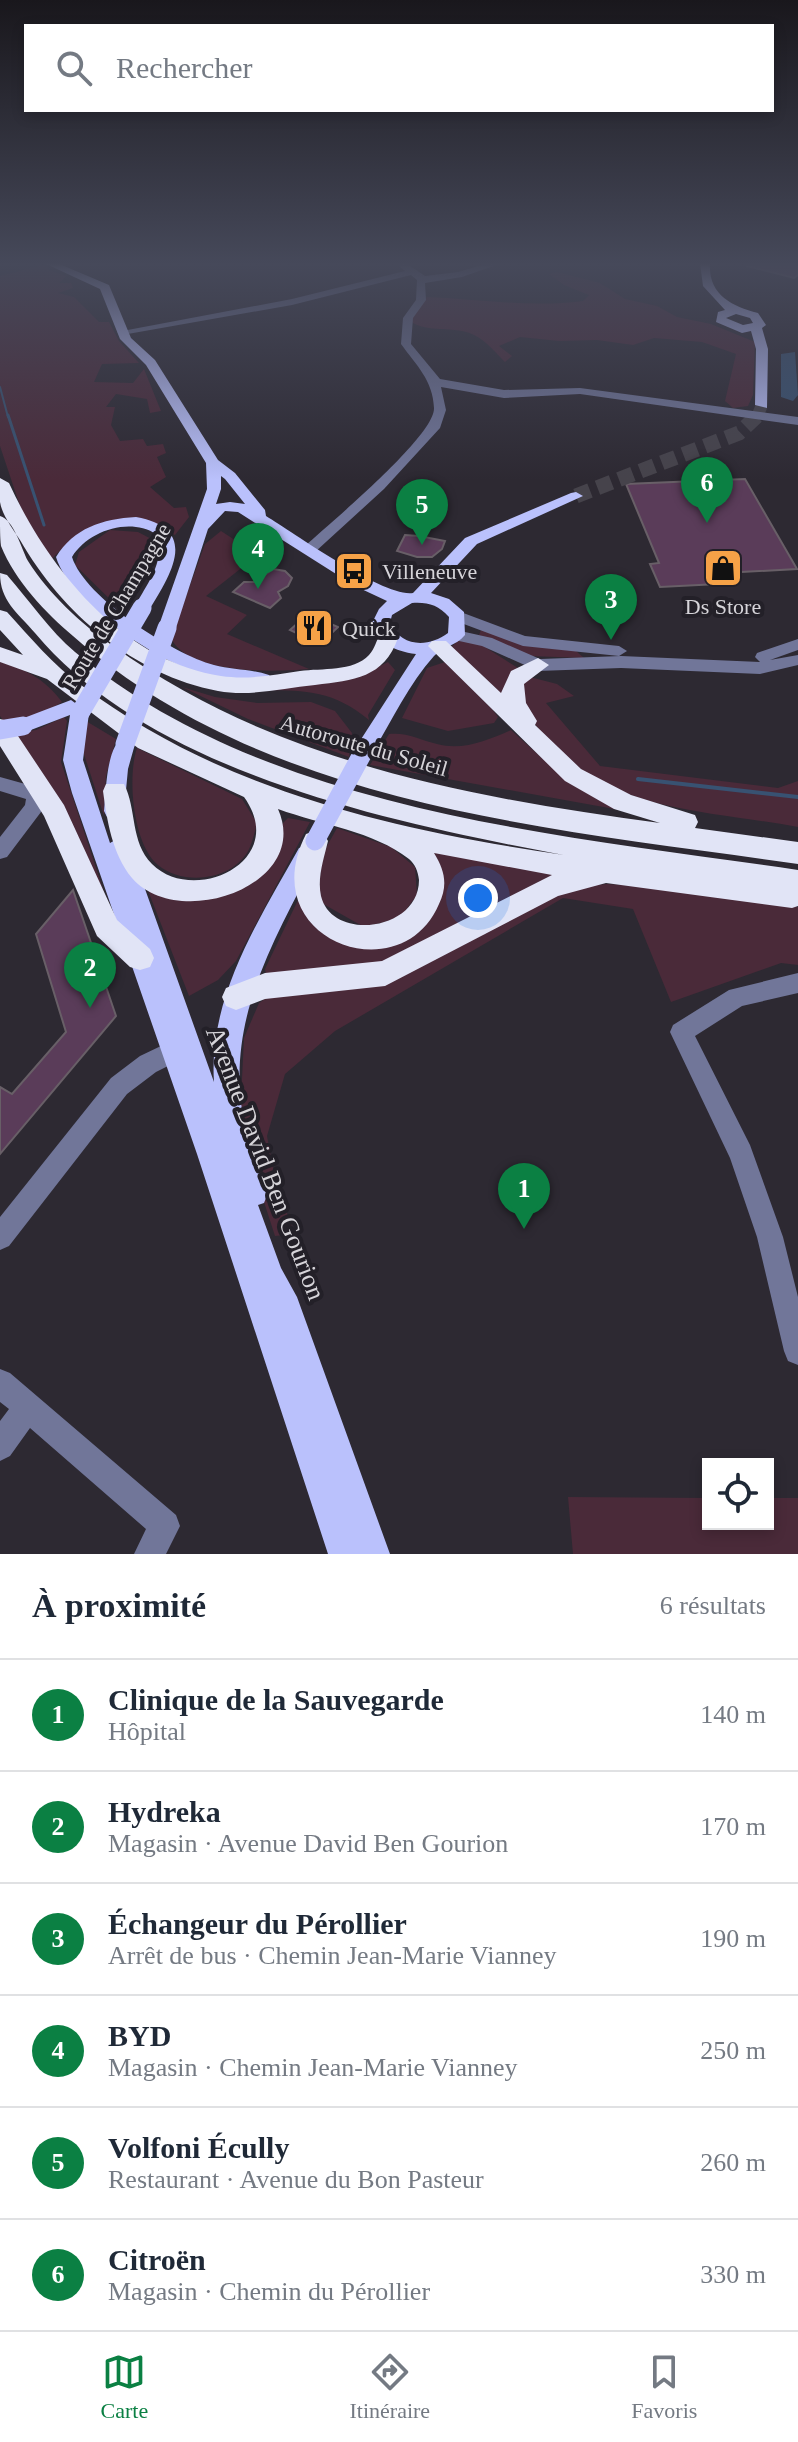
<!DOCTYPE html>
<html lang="fr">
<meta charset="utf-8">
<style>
body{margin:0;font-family:Georgia,serif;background:#f6f6f7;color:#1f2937}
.controls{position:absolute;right:24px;bottom:24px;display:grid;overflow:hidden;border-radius:0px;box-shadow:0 4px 12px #0003}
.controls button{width:72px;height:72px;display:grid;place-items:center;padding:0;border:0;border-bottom:2px solid #e0e1e3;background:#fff;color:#1f2937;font:40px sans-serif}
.you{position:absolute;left:478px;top:898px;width:28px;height:28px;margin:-20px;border:6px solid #fff;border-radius:50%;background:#1a73e8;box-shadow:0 0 0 12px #1a73e833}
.badge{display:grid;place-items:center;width:52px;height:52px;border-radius:50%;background:#0b8043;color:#fff;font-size:26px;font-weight:700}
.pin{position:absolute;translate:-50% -66px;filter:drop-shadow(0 2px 4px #0008)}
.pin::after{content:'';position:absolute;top:42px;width:28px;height:24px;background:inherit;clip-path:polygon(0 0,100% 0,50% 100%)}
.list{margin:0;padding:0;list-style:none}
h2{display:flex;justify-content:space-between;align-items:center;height:104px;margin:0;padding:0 32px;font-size:34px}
h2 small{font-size:26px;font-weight:400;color:#747a83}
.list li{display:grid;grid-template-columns:52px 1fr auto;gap:24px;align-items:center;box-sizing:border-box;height:112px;padding:0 32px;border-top:2px solid #e0e1e3}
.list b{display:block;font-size:30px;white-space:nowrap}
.list p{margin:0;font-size:26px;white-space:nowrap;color:#747a83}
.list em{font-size:26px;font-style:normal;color:#747a83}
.icon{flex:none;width:44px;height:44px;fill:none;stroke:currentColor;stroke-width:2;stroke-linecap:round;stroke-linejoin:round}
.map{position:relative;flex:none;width:798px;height:1554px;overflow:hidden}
.search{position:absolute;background:#fff;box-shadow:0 4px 12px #0003;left:24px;right:24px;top:24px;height:88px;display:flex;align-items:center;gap:20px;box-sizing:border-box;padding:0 28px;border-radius:0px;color:#747a83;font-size:30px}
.sheet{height:776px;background:#fff}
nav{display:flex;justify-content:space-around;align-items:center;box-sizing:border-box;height:112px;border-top:2px solid #e0e1e3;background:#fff;font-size:22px;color:#747a83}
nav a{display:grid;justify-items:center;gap:4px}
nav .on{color:#0b8043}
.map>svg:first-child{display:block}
</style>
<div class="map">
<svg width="798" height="1554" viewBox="0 0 798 1554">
<rect width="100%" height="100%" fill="#2d2932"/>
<path fill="#4a2a39" d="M 46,264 L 49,270 L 66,276 L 59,283 L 71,283 L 73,288 L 58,293 L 74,297 L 99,322 L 109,322 L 119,341 L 139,363 L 102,364 L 94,382 L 133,383 L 144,369 L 161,411 L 150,413 L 147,399 L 116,394 L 106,407 L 115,407 L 111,425 L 120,441 L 143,439 L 147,446 L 163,444 L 166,453 L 157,457 L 166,477 L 150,487 L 174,508 L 186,507 L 189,517 L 175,535 C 122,508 90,517 51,560 L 25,521 L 0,446 L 0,276 Z
M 557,272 L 600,283 L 625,299 L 657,306 L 677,317 L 711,324 L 755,342 L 753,395 L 748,406 L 733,408 L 725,401 L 736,354 L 702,342 L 654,338 L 633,345 L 597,340 L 559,341 L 520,337 L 499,346 L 512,356 L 505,362 C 496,353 485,340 474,335 C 454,325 428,334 410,321 L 427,297 C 480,299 531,308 583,301 L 589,295 L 564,285 L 549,274 Z
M 110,530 L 138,532 L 161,544 L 125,614 L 75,565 L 79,552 Z
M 221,531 L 258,555 L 206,596 L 247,615 L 227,634 L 309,669 C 276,672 188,675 171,638 L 205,544 Z
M 481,630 L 530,646 L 576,651 L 584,658 L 529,656 L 479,635 Z
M 460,639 L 477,642 L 518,668 L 506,682 L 505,700 L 450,648 Z
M 0,662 C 26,669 46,680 62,702 L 36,718 L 5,723 L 0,716 Z
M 388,662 L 395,670 L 368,715 L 369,720 C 328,685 293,691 242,690 L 358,677 Z
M 445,662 L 492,709 L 498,717 L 494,723 L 448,731 L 402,718 L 427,668 Z
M 526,676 L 557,684 L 574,696 L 546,703 L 600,766 L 778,788 L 798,781 L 798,827 C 708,810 607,813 544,735 C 527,714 521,710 520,682 Z
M 182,687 L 215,697 L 257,703 L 311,702 L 335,711 L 352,733 L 349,757 L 248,719 Z
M 64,717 L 67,721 L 61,762 L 110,910 L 9,734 L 36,730 Z
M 86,721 L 116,739 L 106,776 L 104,816 L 82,748 Z
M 511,730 L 543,759 L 631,812 L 370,765 L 389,734 C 407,732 420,740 437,744 C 463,751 488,740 511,730 Z
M 137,748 L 242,799 L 257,823 C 255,831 253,840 250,847 C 236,880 184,887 158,865 C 133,845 127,777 137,748 Z
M 288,818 L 310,822 L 236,961 L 218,980 L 189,996 L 147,888 L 203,900 L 282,837 L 282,824 Z
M 337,828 L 391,847 L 415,867 L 417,895 L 400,918 L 364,927 L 318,901 L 322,855 Z
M 426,847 L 554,875 L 381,967 L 267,979 L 265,969 L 299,898 L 325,934 L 360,947 L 428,919 Z
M 607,884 L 668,888 L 798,907 L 798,965 L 781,963 L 671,1002 L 633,909 L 563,898 L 335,1031 L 285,1074 L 267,1136 L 276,1184 L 295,1234 L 275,1236 L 233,1106 L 242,1079 L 244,1038 L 259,1003 L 275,992 L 327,987 L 569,888 Z
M 568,1497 L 708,1498 L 708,1524 L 768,1524 L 768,1498 L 798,1498 L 798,1554 L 573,1554 Z"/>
<path fill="#385272" d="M 795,352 L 798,395 L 793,401 L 781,397 L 781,354 Z"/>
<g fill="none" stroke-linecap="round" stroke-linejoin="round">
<path stroke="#385272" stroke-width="2" d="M 0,387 L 8,417"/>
<path stroke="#385272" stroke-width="3" d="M 8,415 L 44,525"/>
<path stroke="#385272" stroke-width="4" d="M 638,779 L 798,797"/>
</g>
<path fill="#5a3c59" stroke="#685f67" stroke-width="2" d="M 748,263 L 798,263 L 798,275 L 794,278 L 747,266 Z
M 745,479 L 797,569 L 723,573 L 718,584 L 660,587 L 650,564 L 659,563 L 626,484 Z
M 405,535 L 419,536 L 445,541 L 442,549 L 432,557 L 417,557 L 397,551 Z
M 273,569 L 285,571 L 292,578 L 288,586 L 278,592 L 281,598 L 270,608 L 233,592 L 244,582 L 255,582 Z
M 308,614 L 338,627 L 320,644 L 290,630 Z
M 73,890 L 116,1016 L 0,1154 L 0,1087 L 12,1094 L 66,1032 L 36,934 Z"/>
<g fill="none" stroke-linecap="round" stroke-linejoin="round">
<path stroke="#46434b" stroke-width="12" stroke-dasharray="12 6" stroke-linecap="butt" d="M 757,417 L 762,405"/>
<path stroke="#46434b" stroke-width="15" stroke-dasharray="15 8" stroke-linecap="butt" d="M 576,496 L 739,433 L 758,415"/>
<path fill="#717699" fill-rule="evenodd" d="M 395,263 L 406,263 L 425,276 L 458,272 L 488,263 L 502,263 L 462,277 L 425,283 L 426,300 L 413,318 L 411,344 L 440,379 L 504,390 L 580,388 L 798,417 L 798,425 L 580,394 L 504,398 L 441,387 L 446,410 L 440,428 L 384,489 L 315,552 L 305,552 L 305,546 C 329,524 435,436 434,408 C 433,380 416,365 401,344 L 403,318 L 416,300 L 417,280 L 411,275 L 292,305 L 122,335 L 117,332 L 292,299 L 405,271 Z
M 458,611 L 525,636 L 619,646 L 627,651 L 619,656 L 523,646 L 453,620 L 453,612 Z
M 456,630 L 492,638 L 540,659 L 621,656 L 760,662 L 755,657 L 757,653 L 798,639 L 798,650 L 770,660 L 798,655 L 798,665 L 760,674 L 621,668 L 538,671 L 482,646 L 450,639 L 448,635 L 450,631 Z
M 0,777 L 36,787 L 44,797 L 41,812 L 7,857 L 0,859 L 0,837 L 25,805 L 26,799 L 0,791 Z
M 798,973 L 798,993 L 742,1006 L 695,1036 L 750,1145 L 783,1237 L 798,1297 L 798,1365 L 788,1361 L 784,1351 L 757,1237 L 730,1158 L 670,1032 L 673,1025 L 729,990 Z
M 184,1035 L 192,1038 L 195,1046 L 192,1054 L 156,1072 L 127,1094 L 9,1246 L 0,1250 L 0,1217 L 111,1078 L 140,1056 Z
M 0,1369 L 10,1373 L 176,1515 L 180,1526 L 166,1554 L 134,1554 L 146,1529 L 30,1428 L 10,1456 L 0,1461 L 0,1421 L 9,1409 L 0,1402 Z"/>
<path fill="#bac1fc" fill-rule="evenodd" d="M 44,263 L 57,263 L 109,285 L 131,338 L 155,360 L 218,460 L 235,473 L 265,510 L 266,516 C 294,533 385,598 413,593 L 465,538 L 571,493 L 576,492 L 583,496 L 477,544 L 431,593 L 449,599 L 464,612 L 465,635 C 456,646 442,647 434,656 C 409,684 392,720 373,752 L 359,752 L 356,747 L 416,654 C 393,651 382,644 372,623 L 379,609 L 387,601 L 355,586 L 238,512 L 225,511 L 208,529 L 176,628 L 167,634 L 161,632 L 158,628 L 207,489 L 206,463 L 146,365 L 120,339 L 100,289 ZM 221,476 L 225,479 L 245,504 L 230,502 L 216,504 L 221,489 ZM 412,603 C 428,602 438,605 449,617 L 448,633 C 428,648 401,647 390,623 L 392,615 Z
M 700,263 L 710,263 C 708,294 731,306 758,313 L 766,325 L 762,328 L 768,349 L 767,408 L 755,405 L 756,349 L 751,331 L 742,333 L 716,322 L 718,312 L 725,310 L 703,286 ZM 736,314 L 750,318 L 753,323 L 743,325 L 726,318 Z
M 136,517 C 201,529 171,574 148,612 L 136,612 L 134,608 C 146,585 167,561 156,534 C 129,517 88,531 72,557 C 85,598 173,654 214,665 C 232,670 251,669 269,675 L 272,679 L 269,683 C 210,701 73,614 56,557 C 74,528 102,519 136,517 Z
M 71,700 L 89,713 L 83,760 L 110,843 L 119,838 L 127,841 L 130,847 L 214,1082 C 208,997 260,918 299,848 L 307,845 L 315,848 L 318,854 C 276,937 228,1014 242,1110 C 246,1139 258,1166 268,1193 L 264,1203 L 258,1205 L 281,1268 L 297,1297 L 390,1554 L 328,1554 L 197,1154 L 72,793 L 63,760 L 70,715 L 23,733 L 13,726 L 16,721 Z
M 125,737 L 135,744 L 128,769 L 124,811 L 121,817 L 107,817 L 104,811 C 106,793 106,743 125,737 Z"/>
<path fill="#e1e4f6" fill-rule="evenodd" d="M 0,478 L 9,483 C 48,568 122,661 221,676 C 248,680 274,675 300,671 C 322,668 353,672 369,655 C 375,649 376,640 381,633 L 388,631 L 398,638 C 384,678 354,680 315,685 C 283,688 251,697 218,691 C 134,675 62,613 20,540 C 13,529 2,515 0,502 C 0,495 0,485 0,478 Z
M 0,516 C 14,520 21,548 28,561 C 49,594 80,623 113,646 C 275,762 466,797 660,823 L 614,809 L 565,781 L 428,646 L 432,641 L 446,641 L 501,693 L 511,671 L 538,658 L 549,665 L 524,684 L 526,703 L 537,721 L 535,725 L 581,769 L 631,795 L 695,815 L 698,822 L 695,828 L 798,842 L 798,864 C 551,828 269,808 73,636 C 46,613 15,581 1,546 C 0,538 0,526 0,516 Z
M 0,573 L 7,575 C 29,600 50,631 75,652 C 267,812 560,835 798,870 L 798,906 L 792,908 L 606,883 L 558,896 L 385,986 L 265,999 L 236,1010 L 226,1006 L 222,997 L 226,988 L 265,973 L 382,961 L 552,875 L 434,853 C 445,871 448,885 439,904 C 401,994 252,940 306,834 L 315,831 L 324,834 L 328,841 C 324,858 317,878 321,896 C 332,942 419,931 419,880 C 418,871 415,864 409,859 C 373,831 322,825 278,809 C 312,885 179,932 132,878 C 112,854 107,820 103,791 L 106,784 L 124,784 C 137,809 130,842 152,864 C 194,906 290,861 244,797 L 138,748 L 47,679 L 0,662 L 0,647 L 23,655 L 0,630 L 0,610 L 7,612 C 30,637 53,665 81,685 C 222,791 393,830 564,855 C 392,823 152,773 35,633 C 17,612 0,601 0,573 Z
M 0,719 L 8,721 L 64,805 L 117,920 L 150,949 L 154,958 L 150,967 L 140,970 L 130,967 L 97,936 L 44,816 L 0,746 Z"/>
<path stroke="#bac1fc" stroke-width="19" d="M 80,713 L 142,608
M 0,730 L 23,726
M 125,744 L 167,628
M 315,841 L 366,747"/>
</g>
<linearGradient id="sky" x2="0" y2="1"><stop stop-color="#19171c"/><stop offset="0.55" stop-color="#46495a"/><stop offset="1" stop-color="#46495a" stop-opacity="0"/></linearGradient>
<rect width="798" height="480" fill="url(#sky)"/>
<defs>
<g id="shop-square" transform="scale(2)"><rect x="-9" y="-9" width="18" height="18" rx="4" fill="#f6a247" stroke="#232028"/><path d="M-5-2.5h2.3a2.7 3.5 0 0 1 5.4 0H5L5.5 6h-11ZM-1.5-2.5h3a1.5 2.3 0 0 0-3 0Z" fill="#111"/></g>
<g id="bus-square" transform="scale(2)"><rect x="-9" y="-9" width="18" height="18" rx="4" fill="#f6a247" stroke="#232028"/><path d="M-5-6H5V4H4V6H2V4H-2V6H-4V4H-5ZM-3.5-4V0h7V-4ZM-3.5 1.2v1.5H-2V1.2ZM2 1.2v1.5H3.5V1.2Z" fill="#111"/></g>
<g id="restaurant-square" transform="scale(2)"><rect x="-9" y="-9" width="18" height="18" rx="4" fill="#f6a247" stroke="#232028"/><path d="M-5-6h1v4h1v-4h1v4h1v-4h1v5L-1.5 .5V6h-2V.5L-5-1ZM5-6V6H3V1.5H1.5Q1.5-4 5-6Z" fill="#111"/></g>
</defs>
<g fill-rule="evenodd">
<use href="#shop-square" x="723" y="568"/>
<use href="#bus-square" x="354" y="571"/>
<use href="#restaurant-square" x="314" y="628"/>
</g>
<g text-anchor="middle" stroke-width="8" stroke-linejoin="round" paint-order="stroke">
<g font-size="22" fill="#d6d4d9" stroke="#232028" text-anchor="start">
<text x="382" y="579">Villeneuve</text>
<text x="723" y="614" text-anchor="middle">Ds Store</text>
<text x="342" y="636">Quick</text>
</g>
<g font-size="22" fill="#d6d4d9" stroke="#232028">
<text transform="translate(116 606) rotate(-59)" y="8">Route de Champagne</text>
<text transform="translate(364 745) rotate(16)" y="8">Autoroute du Soleil</text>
</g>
<g font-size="26" fill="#d6d4d9" stroke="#232028">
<text transform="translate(266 1163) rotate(69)" y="9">Avenue David Ben Gourion</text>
</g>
</g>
</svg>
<div class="controls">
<button><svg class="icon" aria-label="locate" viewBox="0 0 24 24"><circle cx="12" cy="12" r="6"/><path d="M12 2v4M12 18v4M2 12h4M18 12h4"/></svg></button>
</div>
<div class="you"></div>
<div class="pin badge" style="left:524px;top:1229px">1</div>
<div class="pin badge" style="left:90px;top:1008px">2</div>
<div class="pin badge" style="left:611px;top:640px">3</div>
<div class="pin badge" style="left:258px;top:589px">4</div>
<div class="pin badge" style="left:422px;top:545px">5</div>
<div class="pin badge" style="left:707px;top:523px">6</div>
<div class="search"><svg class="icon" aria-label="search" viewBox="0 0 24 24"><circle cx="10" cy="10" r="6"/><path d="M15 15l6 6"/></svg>Rechercher</div>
</div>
<section class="sheet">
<h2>À proximité<small>6 résultats</small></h2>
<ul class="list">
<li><span class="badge">1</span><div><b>Clinique de la Sauvegarde</b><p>Hôpital</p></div><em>140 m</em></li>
<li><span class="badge">2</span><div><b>Hydreka</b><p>Magasin · Avenue David Ben Gourion</p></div><em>170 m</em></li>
<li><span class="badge">3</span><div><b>Échangeur du Pérollier</b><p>Arrêt de bus · Chemin Jean-Marie Vianney</p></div><em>190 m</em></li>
<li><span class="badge">4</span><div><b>BYD</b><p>Magasin · Chemin Jean-Marie Vianney</p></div><em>250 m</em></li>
<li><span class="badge">5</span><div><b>Volfoni Écully</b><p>Restaurant · Avenue du Bon Pasteur</p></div><em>260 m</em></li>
<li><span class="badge">6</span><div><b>Citroën</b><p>Magasin · Chemin du Pérollier</p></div><em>330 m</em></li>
</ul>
</section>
<nav>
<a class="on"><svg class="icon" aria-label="map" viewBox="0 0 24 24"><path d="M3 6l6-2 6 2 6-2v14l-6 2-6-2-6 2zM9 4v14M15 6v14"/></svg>Carte</a>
<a><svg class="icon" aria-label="directions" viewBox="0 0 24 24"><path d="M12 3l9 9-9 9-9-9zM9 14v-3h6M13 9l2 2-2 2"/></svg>Itinéraire</a>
<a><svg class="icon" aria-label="saved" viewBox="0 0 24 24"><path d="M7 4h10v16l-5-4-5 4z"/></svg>Favoris</a>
</nav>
